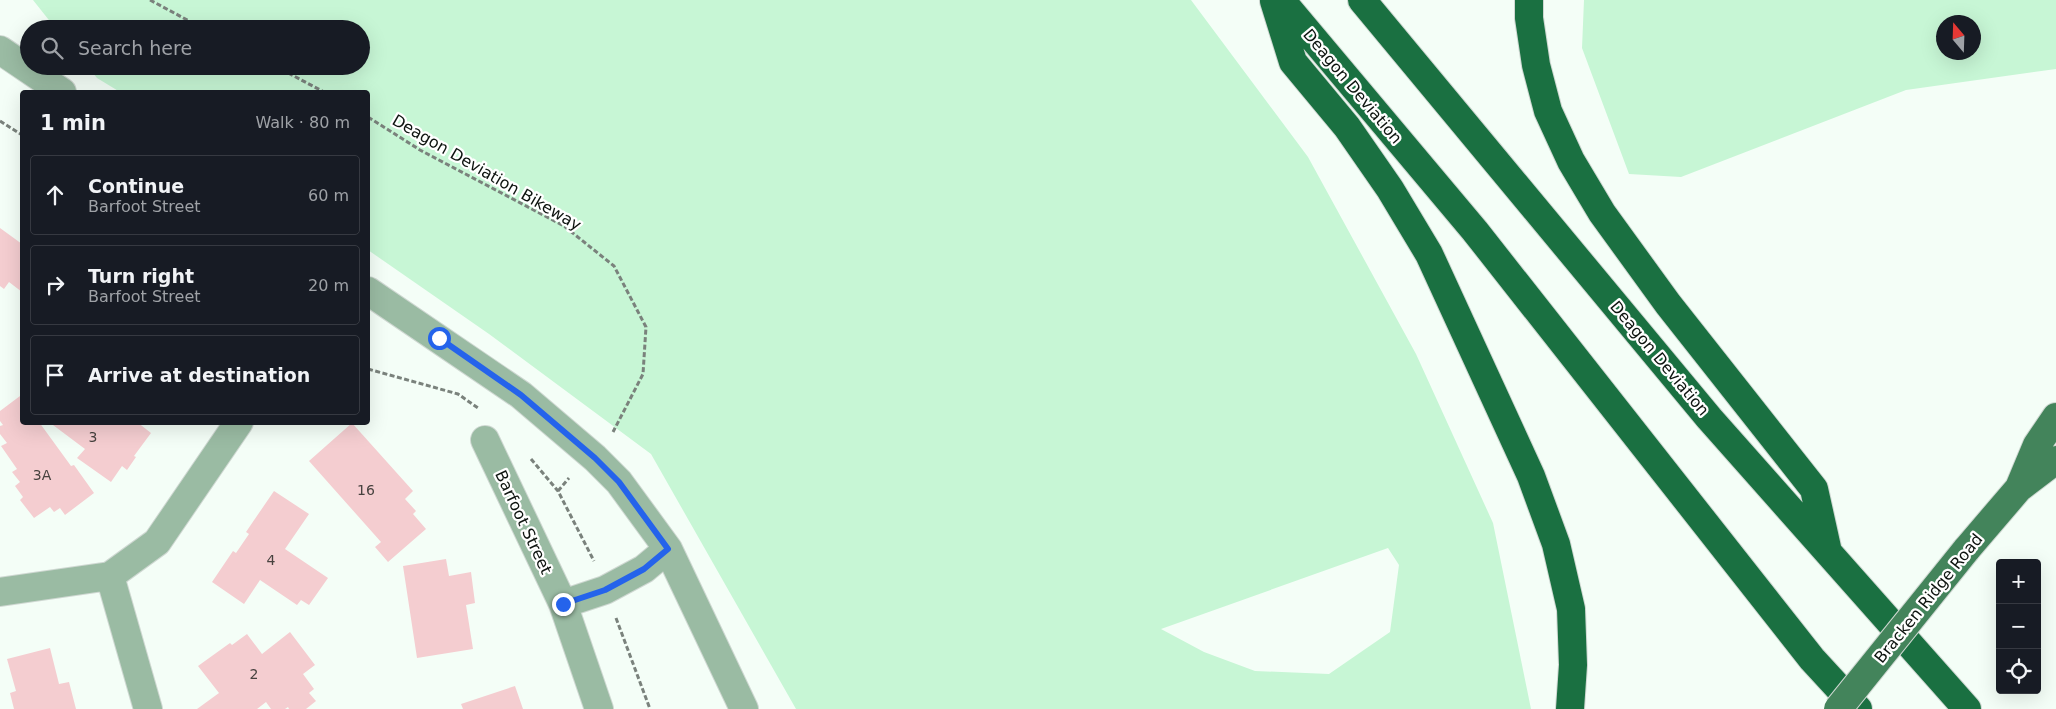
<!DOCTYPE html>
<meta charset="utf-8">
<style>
body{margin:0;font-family:"DejaVu Sans",sans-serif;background:#20242c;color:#f1f3f6}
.controls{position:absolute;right:15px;bottom:15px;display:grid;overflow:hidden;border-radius:5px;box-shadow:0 5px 20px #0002}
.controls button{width:45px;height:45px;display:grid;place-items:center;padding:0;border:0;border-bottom:1px solid #363941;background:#171b24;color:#f1f3f6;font:25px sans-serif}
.compass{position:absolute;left:1936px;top:15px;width:45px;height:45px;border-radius:50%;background:#171b24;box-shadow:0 5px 20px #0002;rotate:341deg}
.stop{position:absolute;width:15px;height:15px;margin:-11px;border:4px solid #2563eb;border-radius:50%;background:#fff}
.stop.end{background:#2563eb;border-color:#fff;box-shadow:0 1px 5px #0008}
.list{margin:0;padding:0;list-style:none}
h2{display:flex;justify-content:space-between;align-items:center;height:65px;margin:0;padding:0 20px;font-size:21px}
h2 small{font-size:16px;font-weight:400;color:#9ea1a6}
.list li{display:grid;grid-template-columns:32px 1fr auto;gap:15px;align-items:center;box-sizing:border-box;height:80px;margin:0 10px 10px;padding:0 10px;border:1px solid #363941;border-radius:5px}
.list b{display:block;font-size:19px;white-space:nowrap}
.list p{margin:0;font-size:16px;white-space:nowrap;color:#9ea1a6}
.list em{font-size:16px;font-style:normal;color:#9ea1a6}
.icon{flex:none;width:28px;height:28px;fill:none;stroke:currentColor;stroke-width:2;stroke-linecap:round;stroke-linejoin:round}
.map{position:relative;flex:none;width:2056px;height:709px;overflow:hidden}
.search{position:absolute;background:#171b24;box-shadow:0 5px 20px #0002;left:20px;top:20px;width:350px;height:55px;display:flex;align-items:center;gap:12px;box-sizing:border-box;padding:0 18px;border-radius:28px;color:#9ea1a6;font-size:19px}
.panel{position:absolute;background:#171b24;box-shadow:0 5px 20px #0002;left:20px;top:90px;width:350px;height:335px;border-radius:5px}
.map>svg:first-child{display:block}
</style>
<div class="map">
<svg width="2056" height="709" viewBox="0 0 2056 709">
<rect width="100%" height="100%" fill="#f4fef7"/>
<path fill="#c7f6d5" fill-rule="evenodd" d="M 33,0 L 1191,0 L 1308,157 L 1416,354 L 1493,523 L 1531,709 L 796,709 L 651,454 L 489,334 L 368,250 L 368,92 L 120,92 L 97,78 L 87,66 L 361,66 L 361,29 L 56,29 ZM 1388,548 L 1399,565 L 1390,632 L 1329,674 L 1255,671 L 1204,652 L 1161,629 Z
M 1584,0 L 2056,0 L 2056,69 L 1906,90 L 1681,177 L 1629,174 L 1582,48 ZM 1974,22 L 1974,52 L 1944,52 L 1944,22 Z"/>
<path fill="#f4cdd0" d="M 0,228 L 22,244 L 22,292 L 9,282 L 4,289 L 0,286 Z
M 20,396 L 22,400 L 22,422 L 39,422 L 71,466 L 74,465 L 94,493 L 65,515 L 60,508 L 54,512 L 50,507 L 34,518 L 20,500 L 23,497 L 15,486 L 20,482 L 12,472 L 17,469 L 1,446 L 7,443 L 0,434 L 0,426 L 3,425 L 0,421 L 0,411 Z
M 49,422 L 137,422 L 151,433 L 134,456 L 136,457 L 127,470 L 122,466 L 111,482 L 77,458 L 85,449 Z
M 352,423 L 413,491 L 405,499 L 416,511 L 413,514 L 426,529 L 388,562 L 375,547 L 381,542 L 309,461 Z
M 274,491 L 309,514 L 285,549 L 328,578 L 309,605 L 301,600 L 297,605 L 260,580 L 244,604 L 212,582 L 233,551 L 236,553 L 249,534 L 246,532 Z
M 446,559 L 449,576 L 471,572 L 475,603 L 466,605 L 473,649 L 417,658 L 403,566 Z
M 290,632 L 315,665 L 303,674 L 314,689 L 309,693 L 316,701 L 306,709 L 289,709 L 288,707 L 285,709 L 271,709 L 266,702 L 257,709 L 197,709 L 219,693 L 198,666 L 230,643 L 232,645 L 247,634 L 262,654 Z
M 50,648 L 59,684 L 69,682 L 76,709 L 14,709 L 10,693 L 16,691 L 7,659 Z
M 515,686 L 523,709 L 463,709 L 461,704 Z"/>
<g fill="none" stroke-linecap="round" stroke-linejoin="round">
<g stroke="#cfd8d2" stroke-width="30">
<path id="minor" d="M 0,50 L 62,92
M 368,291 L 521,395 L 595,458 L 619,482 L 668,549 L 744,709
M 485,440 L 563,604 L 599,709
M 110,576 L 148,709
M 0,592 L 110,576 L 157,542 L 239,422
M 563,604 L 605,590 L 644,569 L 668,549"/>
</g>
<g stroke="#cfd8d2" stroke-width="30">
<path id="major" d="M 2019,488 L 2037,445 L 2056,417
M 1966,550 L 2019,488 L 2056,460"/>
</g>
<g stroke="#cfd8d2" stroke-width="30">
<path id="highway" d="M 1281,0 L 1475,231 L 1812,659 L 1858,709
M 1362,0 L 1709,418 L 1967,709
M 1529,0 L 1529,18 L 1536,65 L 1548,111 L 1571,161 L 1602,213 L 1668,304 L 1814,489 L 1828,552
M 1274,1 L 1293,62 L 1347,127 L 1390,189 L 1429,254 L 1531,476 L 1556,544 L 1571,609 L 1573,665 L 1570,709"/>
</g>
<path stroke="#7a827c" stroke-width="3" stroke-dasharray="5 2.5" stroke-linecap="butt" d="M 150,0 L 204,29
M 275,66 L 324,92
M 368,117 L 420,150 L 564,226 L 614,266 L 646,327 L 643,374 L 613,432
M 0,121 L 22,135
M 368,369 L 458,394 L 478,408
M 531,459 L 558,491 L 594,561
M 558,491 L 569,478
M 616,618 L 650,709"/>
<use href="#minor" stroke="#9abba3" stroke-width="28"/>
<use href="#major" stroke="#43845b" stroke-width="28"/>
<use href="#highway" stroke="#1a7041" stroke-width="28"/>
<g stroke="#cfd8d2" stroke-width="30" stroke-linecap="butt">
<path id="major-bridge" d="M 1838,709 L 1966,550"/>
</g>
<use href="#major-bridge" stroke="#43845b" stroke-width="28"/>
</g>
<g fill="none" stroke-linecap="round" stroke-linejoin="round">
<path stroke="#2563eb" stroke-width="6" d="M 439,338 L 521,395 L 595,458 L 619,482 L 668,549 L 644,569 L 605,590 L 563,604"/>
</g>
<g text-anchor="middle" stroke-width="4.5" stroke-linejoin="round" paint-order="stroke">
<g font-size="14" fill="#47423f">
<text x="93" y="442">3</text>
<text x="42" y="480">3A</text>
<text x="366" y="495">16</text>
<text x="271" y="565">4</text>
<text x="254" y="679">2</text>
</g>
<g font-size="16" fill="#0d130f" stroke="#fff">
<text transform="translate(1353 86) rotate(50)" y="6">Deagon Deviation</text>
<text transform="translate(487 172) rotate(30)" y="6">Deagon Deviation Bikeway</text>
<text transform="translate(1660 358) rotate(50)" y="6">Deagon Deviation</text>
<text transform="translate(524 522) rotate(65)" y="6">Barfoot Street</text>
<text transform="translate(1928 598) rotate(-51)" y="6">Bracken Ridge Road</text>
</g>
</g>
</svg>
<div class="controls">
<button>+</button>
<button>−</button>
<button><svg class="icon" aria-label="locate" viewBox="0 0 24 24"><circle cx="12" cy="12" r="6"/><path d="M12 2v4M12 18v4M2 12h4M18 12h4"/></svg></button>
</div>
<svg class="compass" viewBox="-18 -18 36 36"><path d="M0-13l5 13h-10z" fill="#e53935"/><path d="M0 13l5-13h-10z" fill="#9ea1a6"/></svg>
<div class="stop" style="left:439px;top:338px"></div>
<div class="stop end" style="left:563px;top:604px"></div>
<div class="search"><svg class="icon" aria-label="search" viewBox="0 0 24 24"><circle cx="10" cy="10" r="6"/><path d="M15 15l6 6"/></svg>Search here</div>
<section class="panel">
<h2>1 min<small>Walk · 80 m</small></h2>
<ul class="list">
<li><svg class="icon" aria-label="ahead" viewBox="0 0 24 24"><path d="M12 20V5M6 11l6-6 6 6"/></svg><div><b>Continue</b><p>Barfoot Street</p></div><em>60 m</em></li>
<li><svg class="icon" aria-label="right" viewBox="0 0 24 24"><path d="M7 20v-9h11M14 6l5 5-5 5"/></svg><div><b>Turn right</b><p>Barfoot Street</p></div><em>20 m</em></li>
<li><svg class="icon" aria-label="arrive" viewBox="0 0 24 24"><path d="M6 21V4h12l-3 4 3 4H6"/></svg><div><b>Arrive at destination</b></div></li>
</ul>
</section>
</div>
